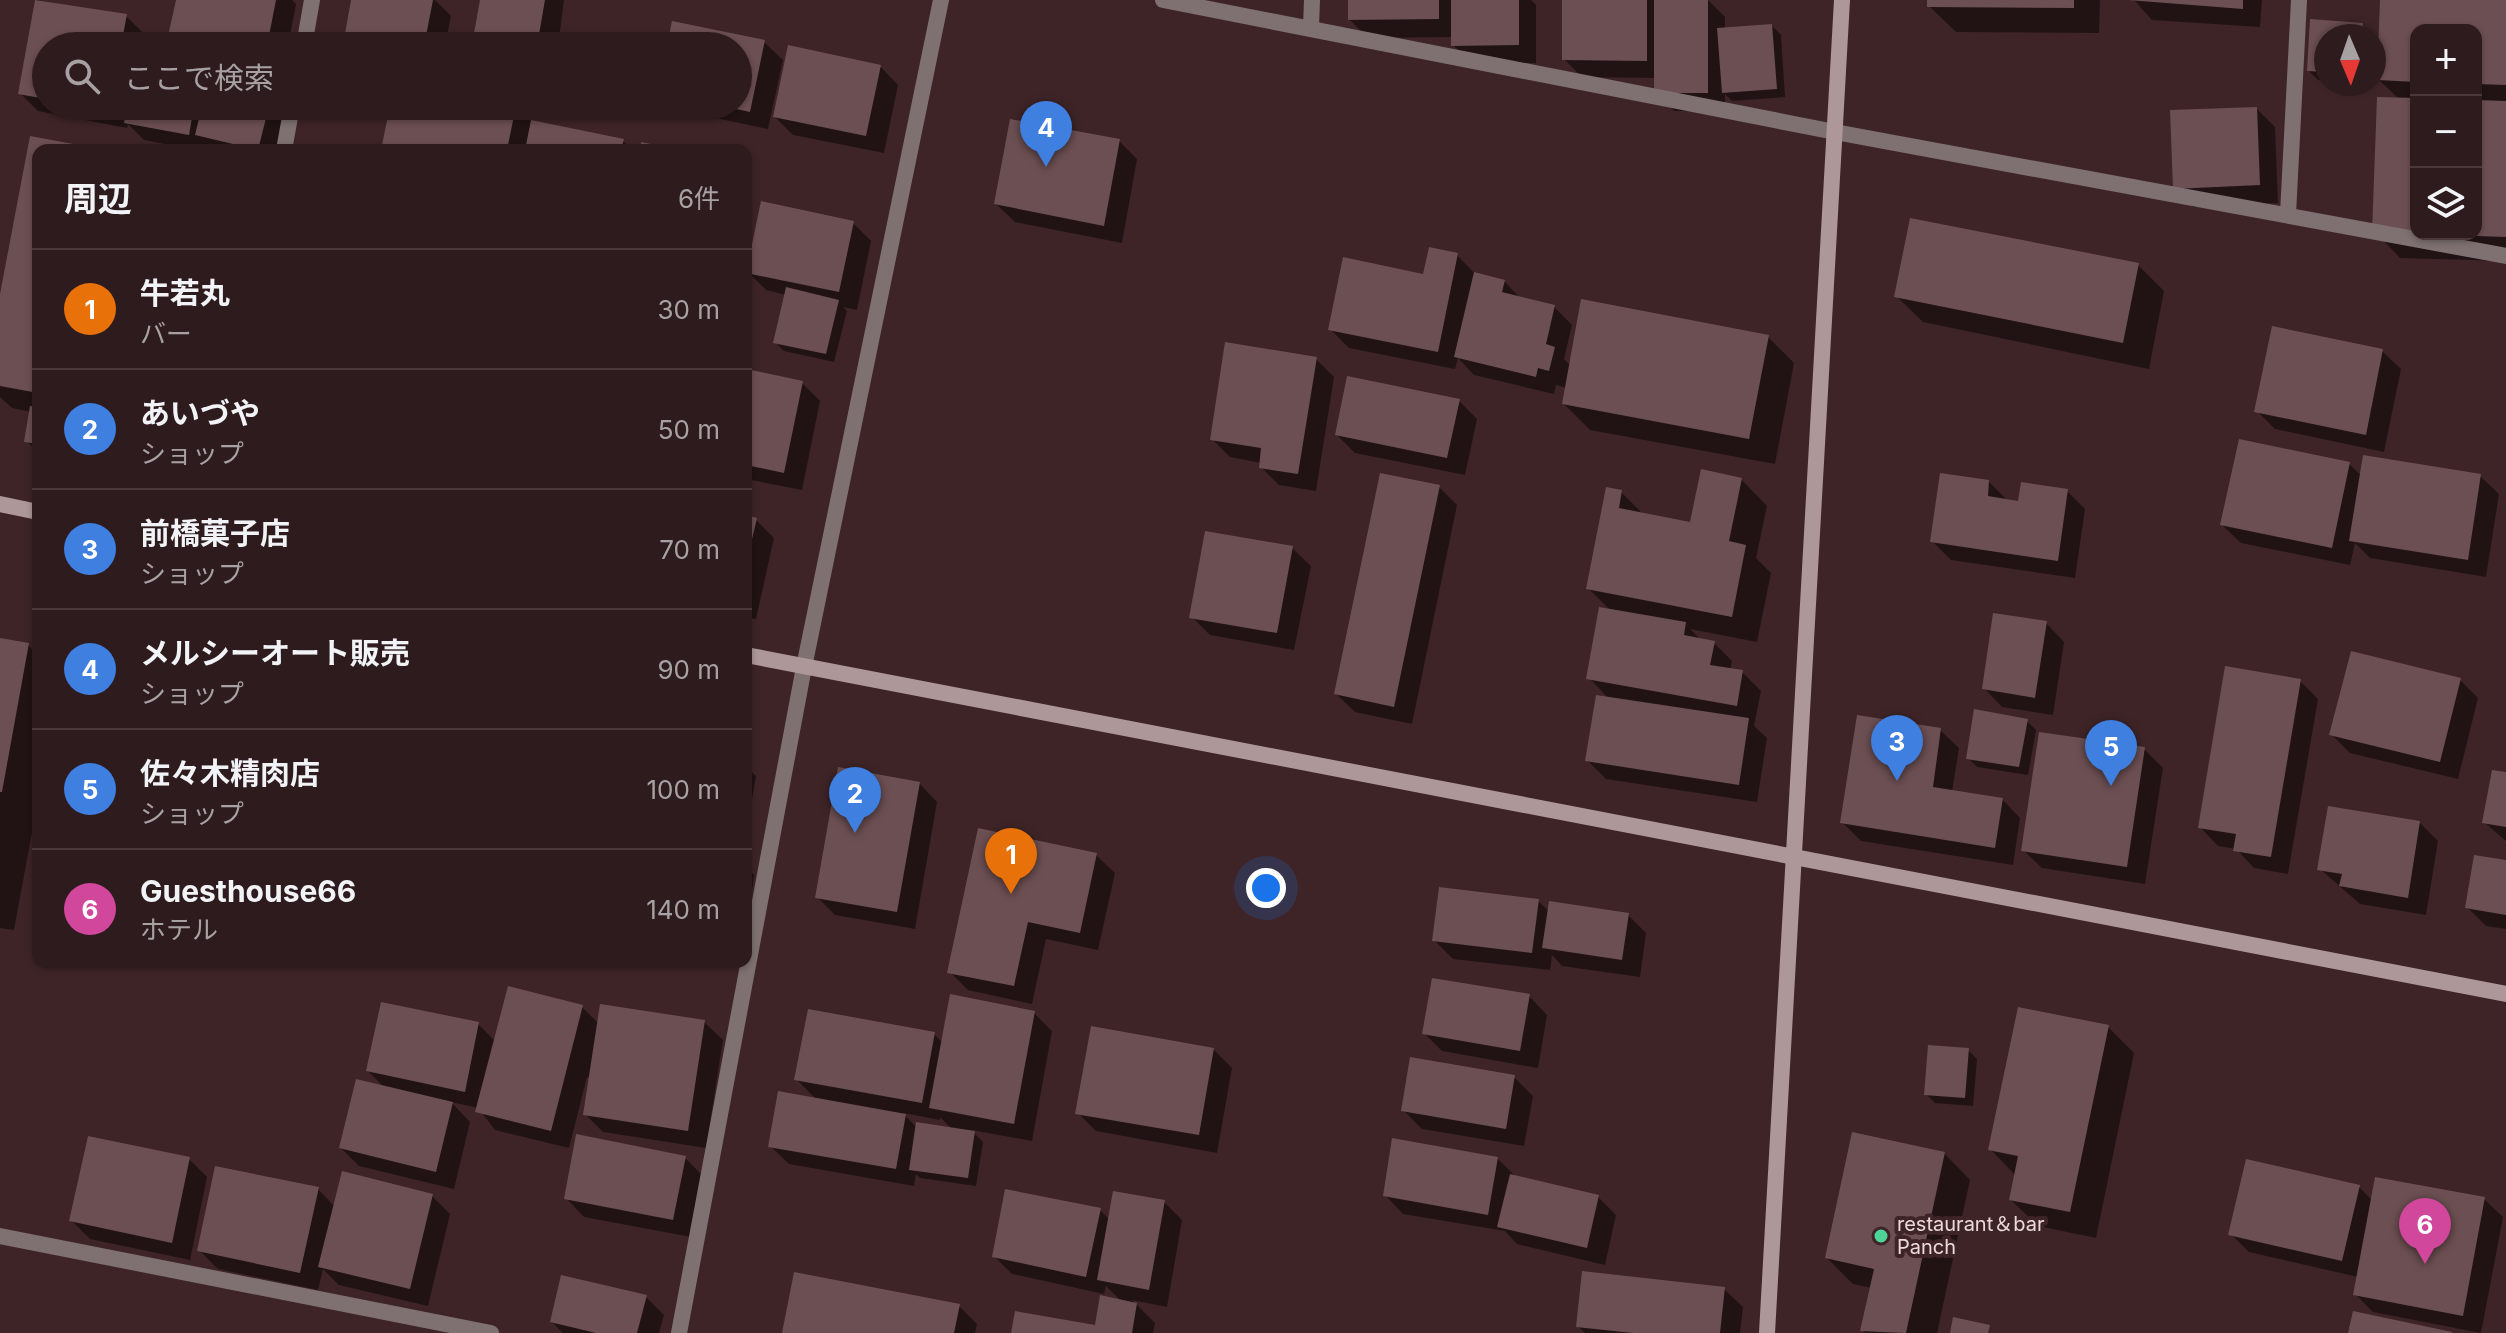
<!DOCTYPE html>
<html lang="ja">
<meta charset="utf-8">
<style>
body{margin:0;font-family:Inter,"Noto Sans JP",sans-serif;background:#3a282a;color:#f1f3f6}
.controls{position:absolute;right:24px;top:24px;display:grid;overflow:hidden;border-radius:16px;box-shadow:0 2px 6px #0004}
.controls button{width:72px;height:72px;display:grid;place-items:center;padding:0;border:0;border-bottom:2px solid #49393b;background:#2e1b1d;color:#f1f3f6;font:40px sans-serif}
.compass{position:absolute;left:2314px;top:24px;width:72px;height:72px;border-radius:50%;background:#2e1b1d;box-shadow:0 2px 6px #0004;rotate:178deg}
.you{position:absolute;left:1266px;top:888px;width:28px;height:28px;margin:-20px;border:6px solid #fff;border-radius:50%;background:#1a73e8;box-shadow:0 0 0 12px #1a73e833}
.badge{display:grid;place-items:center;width:52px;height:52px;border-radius:50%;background:#bca0f2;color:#fff;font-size:26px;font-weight:700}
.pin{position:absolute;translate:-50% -66px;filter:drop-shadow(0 2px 4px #0008)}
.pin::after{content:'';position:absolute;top:42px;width:28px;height:24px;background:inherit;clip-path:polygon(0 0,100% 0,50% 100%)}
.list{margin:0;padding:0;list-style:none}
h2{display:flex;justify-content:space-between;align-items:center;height:104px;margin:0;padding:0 32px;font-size:34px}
h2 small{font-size:26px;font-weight:400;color:#a7a1a4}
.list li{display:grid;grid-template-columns:52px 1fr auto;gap:24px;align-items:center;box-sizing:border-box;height:120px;padding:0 32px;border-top:2px solid #49393b}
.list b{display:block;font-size:30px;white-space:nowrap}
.list p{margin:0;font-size:26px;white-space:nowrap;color:#a7a1a4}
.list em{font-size:26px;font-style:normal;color:#a7a1a4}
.icon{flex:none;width:44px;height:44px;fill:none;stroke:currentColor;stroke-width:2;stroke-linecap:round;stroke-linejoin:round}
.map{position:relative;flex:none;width:2506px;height:1333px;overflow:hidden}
.search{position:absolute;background:#2e1b1d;box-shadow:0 2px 6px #0004;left:32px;top:32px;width:720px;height:88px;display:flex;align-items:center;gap:20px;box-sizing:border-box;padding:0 28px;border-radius:44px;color:#a7a1a4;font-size:30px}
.panel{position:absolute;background:#2e1b1d;box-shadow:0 2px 6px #0004;left:32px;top:144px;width:720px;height:824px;border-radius:16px}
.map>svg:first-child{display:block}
</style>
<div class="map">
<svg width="2506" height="1333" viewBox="0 0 2506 1333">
<rect width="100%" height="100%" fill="#3e2427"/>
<path fill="#0007" fill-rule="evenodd" d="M 37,0 L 126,16 L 144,34 L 143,39 L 179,46 L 46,46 L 46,106 L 291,106 L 280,150 L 212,150 L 208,146 L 207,150 L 196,150 L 144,140 L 128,124 L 127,128 L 38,111 L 20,93 Z
M 178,0 L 292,0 L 296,4 L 288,46 L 182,46 L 171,35 Z
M 353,0 L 435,0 L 451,16 L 445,46 L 347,46 Z
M 482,0 L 564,0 L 558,46 L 477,46 Z
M 1350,0 L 1531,0 L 1536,5 L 1536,63 L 1471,63 L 1453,45 L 1453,37 L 1368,38 L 1350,20 Z
M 1564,0 L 1708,0 L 1725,17 L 1725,29 L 1772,26 L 1781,35 L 1785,97 L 1732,101 L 1725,94 L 1725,111 L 1674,111 L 1656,92 L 1656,78 L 1582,77 L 1564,59 Z
M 1929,0 L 2100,0 L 2099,33 L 1956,32 L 1929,6 Z
M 2134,0 L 2262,0 L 2260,27 L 2152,20 Z
M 2382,0 L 2506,0 L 2506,261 L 2400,258 L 2374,231 L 2399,99 L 2379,80 ZM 2416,30 L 2476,30 L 2476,234 L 2416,234 Z
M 2312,22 L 2362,25 L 2371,36 L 2326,36 L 2326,80 L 2318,80 L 2309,71 Z
M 764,42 L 783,60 L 768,129 L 678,110 L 673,106 L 738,106 L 738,46 L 669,46 Z
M 880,66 L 898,85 L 884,153 L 793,135 L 775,117 Z
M 392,106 L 521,106 L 534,123 L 623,141 L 632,150 L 383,150 Z
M 2257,109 L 2275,127 L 2278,203 L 2193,207 L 2175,188 Z
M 32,139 L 92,150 L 38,150 L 38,451 L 26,441 L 31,412 L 12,408 L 0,397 L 0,304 Z
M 1119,141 L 1137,159 L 1122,243 L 1015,222 L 996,204 Z
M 746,174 L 752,180 L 746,211 Z
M 853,223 L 871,241 L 857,310 L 843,307 L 847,311 L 834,362 L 784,351 L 775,342 L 786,295 L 766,290 L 748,272 Z
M 1457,255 L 1476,275 L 1504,281 L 1521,299 L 1554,307 L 1572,325 L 1564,359 L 1571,366 L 1768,337 L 1794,363 L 1775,464 L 1590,430 L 1564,404 L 1567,388 L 1556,385 L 1554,394 L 1474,375 L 1458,358 L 1455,369 L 1349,348 L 1330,329 Z
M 2138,265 L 2164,291 L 2149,369 L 1923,322 L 1896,296 Z
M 2382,351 L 2401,369 L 2384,452 L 2275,429 L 2257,411 Z
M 1316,359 L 1334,377 L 1316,491 L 1279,485 L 1261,467 L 1261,463 L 1230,457 L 1212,439 Z
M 746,371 L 802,383 L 820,401 L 802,490 L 746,479 Z
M 1459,401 L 1477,419 L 1465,475 L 1355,453 L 1337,435 Z
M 2349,464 L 2362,476 L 2480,476 L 2499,494 L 2486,577 L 2370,558 L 2355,543 L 2350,565 L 2241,543 L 2222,525 Z
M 1741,479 L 1767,506 L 1756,558 L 1771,573 L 1757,642 L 1690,629 L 1701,640 L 1714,643 L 1732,661 L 1730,670 L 1742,672 L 1761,691 L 1754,726 L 1767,738 L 1757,802 L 1606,779 L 1588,761 L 1609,699 L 1589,678 L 1612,612 L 1588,588 L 1621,492 L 1644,515 L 1692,524 Z
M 1988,481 L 2007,500 L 2019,503 L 2067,491 L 2085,509 L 2075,578 L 1951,560 L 1932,541 Z
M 1439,487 L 1457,505 L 1412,724 L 1355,712 L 1336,694 Z
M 746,517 L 756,520 L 774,538 L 756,619 L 746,617 Z
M 1292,548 L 1311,566 L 1294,650 L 1210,635 L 1192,617 Z
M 2046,623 L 2064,642 L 2053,715 L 2002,707 L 1984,688 Z
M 0,640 L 28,645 L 38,655 L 38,800 L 14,930 L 0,928 Z
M 2460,680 L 2478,698 L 2458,779 L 2350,753 L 2332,735 Z
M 2300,681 L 2318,699 L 2288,874 L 2254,868 L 2236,849 L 2218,846 L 2200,827 Z
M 2027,721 L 2036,730 L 2028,775 L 1977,767 L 1968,758 Z
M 1940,730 L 1959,748 L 1952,792 L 2002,799 L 2020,818 L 2013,865 L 1861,841 L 1843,823 Z
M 2144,749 L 2163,768 L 2145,884 L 2042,868 L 2023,850 Z
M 746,767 L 756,776 L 750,811 L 746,810 Z
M 2506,774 L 2506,841 L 2484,822 Z
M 919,783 L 937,802 L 915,929 L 835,915 L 817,897 Z
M 2420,823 L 2438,841 L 2426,915 L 2360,904 L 2320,869 Z
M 1096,855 L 1115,873 L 1098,950 L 1046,939 L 1032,1004 L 968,990 L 950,972 Z
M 2506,862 L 2506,929 L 2486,926 L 2467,907 Z
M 746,867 L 754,875 L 746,938 Z
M 1538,901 L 1550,912 L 1628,915 L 1646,933 L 1640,977 L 1562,966 L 1552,955 L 1550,970 L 1453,959 L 1434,940 Z
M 1529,996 L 1547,1015 L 1538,1068 L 1442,1051 L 1424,1033 Z
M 582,1007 L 599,1024 L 704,1022 L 723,1040 L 706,1148 L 603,1132 L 585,1114 L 590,1078 L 587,1077 L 569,1148 L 495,1130 L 478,1108 L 451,1102 L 470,1122 L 454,1189 L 359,1166 L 341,1148 L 385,1088 L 368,1071 L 478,1024 L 495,1041 Z
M 1034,1013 L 1052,1031 L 1032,1141 L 971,1130 L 983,1142 L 976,1186 L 920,1178 L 916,1174 L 914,1186 L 789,1164 L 770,1146 L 817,1100 L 796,1079 L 934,1034 L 943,1043 ZM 903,1113 L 940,1120 L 940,1117 L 953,1130 L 917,1128 Z
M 2108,1027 L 2134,1053 L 2096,1238 L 2038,1226 L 2011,1200 L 2016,1176 L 1990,1149 Z
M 1213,1049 L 1232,1068 L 1217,1153 L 1096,1131 L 1078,1113 Z
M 1968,1050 L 1977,1059 L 1973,1106 L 1935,1103 L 1926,1094 Z
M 1514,1077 L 1533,1096 L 1524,1146 L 1422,1129 L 1403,1110 Z
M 1944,1153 L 1970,1180 L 1937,1333 L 1865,1333 L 1863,1330 L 1872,1288 L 1853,1284 L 1827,1258 Z
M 685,1158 L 703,1176 L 691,1237 L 584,1217 L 566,1198 Z
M 1497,1158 L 1516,1177 L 1598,1197 L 1616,1215 L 1605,1265 L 1517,1244 L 1505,1231 L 1403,1214 L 1385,1195 Z
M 189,1159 L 207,1177 L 190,1260 L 90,1239 L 71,1220 Z
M 2359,1187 L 2373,1201 L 2484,1199 L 2503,1217 L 2481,1333 L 2373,1312 L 2355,1294 L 2358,1277 L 2249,1252 L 2231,1234 Z
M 318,1189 L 335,1207 L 432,1196 L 450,1214 L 428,1306 L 339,1285 L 323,1269 L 318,1290 L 218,1269 L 199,1250 Z
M 1164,1202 L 1182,1220 L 1167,1307 L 1132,1300 L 1155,1323 L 1153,1333 L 1013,1333 L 1097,1327 L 1121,1301 L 1106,1286 L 1104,1294 L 1012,1274 L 994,1256 L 1100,1210 L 1110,1220 Z
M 1724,1289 L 1743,1307 L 1740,1333 L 1585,1333 L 1578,1326 Z
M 646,1297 L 664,1315 L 659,1333 L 563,1333 L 552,1322 Z
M 959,1306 L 977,1324 L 975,1333 L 784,1333 Z"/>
<path fill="#6c4f52" d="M 35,0 L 127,14 L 121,46 L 46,46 L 46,99 L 18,94 Z
M 176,0 L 276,0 L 267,46 L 219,46 L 168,36 Z
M 351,0 L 433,0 L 424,46 L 343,45 Z
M 480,0 L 545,0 L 537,46 L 472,44 Z
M 1348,0 L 1439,0 L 1439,19 L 1348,20 Z
M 1451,0 L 1519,0 L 1519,45 L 1451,46 Z
M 1562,0 L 1647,0 L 1647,61 L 1562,60 Z
M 1654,0 L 1708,0 L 1708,93 L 1654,93 Z
M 1927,0 L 2074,0 L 2074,8 L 1927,7 Z
M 2128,0 L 2243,0 L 2243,9 Z
M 2380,0 L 2506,0 L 2506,85 L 2476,84 L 2476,30 L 2416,30 L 2416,82 L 2377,80 Z
M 2310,19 L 2363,23 L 2362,36 L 2326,36 L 2326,72 L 2307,71 Z
M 672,21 L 765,40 L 750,112 L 727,107 L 738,106 L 738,46 L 667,46 Z
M 1772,24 L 1777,89 L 1722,93 L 1717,28 Z
M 140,37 L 181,44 L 181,46 L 138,46 Z
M 788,45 L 881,65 L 866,136 L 773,117 Z
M 2377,97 L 2416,98 L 2416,234 L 2372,232 Z
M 2476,100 L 2506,101 L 2506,237 L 2476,236 Z
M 127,106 L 194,106 L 189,135 L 124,123 Z
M 202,106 L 269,106 L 258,150 L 195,135 Z
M 390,106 L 516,106 L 507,150 L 381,150 Z
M 2257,107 L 2260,185 L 2173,189 L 2170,110 Z
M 1010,119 L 1120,139 L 1104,226 L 994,204 Z
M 531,120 L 624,139 L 621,150 L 525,150 Z
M 30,136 L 95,148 L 38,150 L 38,393 L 0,386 L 0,294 Z
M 641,142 L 676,149 L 676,150 L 640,150 Z
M 761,201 L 854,221 L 839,292 L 746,273 Z
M 1910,218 L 2139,263 L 2123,343 L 1894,297 Z
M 1429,247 L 1458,253 L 1438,352 L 1328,330 L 1343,257 L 1423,274 Z
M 1474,272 L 1505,280 L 1502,292 L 1555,305 L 1546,344 L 1555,347 L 1549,371 L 1538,368 L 1536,377 L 1454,357 Z
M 786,287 L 839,300 L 826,354 L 773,343 Z
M 1581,299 L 1769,335 L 1749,439 L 1562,404 Z
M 2272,326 L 2383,349 L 2366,435 L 2254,412 Z
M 1225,342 L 1317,357 L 1298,474 L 1259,468 L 1261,448 L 1210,440 Z
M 746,369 L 803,381 L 784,473 L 746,465 Z
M 1347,376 L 1460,399 L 1447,458 L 1335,435 Z
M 30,406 L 38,407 L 38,444 L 24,442 Z
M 2239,439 L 2350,462 L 2332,548 L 2220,525 Z
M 2363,455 L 2481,474 L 2468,560 L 2349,541 Z
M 1701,469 L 1742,478 L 1729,541 L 1746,545 L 1732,617 L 1586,589 L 1606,487 L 1622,490 L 1619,508 L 1690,522 Z
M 1380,473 L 1440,485 L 1394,707 L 1334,694 Z
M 1940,473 L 1989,480 L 1988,496 L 2018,501 L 2021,482 L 2068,489 L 2058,561 L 1930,542 Z
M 746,515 L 757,518 L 747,561 L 746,560 Z
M 1205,531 L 1293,546 L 1277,633 L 1189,618 Z
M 1599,607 L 1686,622 L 1684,635 L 1715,641 L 1710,665 L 1743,670 L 1737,706 L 1586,679 Z
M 1993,613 L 2047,621 L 2035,698 L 1982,689 Z
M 0,638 L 29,643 L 2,792 L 0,792 Z
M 2351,651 L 2461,678 L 2440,762 L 2329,735 Z
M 2225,666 L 2301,679 L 2271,857 L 2233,851 L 2236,834 L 2198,828 Z
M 1596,695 L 1749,718 L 1739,785 L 1585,761 Z
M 1974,709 L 2028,719 L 2019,767 L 1966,759 Z
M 1857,715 L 1941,728 L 1933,787 L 2003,798 L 1995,848 L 1840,823 Z
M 2039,732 L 2145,747 L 2127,867 L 2021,851 Z
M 838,767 L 920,782 L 897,912 L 815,898 Z
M 2492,770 L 2506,772 L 2506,827 L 2482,823 Z
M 2328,806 L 2420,821 L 2408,898 L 2339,886 L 2342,874 L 2317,870 Z
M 978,828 L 1097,853 L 1080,933 L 1028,922 L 1014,986 L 947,973 Z
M 2474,855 L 2506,860 L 2506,915 L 2465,908 Z
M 1439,887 L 1539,899 L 1532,953 L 1432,941 Z
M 1549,901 L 1629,913 L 1622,960 L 1542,948 Z
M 1432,978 L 1530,994 L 1520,1051 L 1422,1034 Z
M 508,986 L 583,1005 L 551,1131 L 475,1112 Z
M 950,994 L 1035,1011 L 1014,1124 L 929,1108 Z
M 381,1002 L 479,1022 L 465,1092 L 366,1071 Z
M 600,1004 L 705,1020 L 688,1131 L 583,1115 Z
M 2018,1007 L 2109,1025 L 2070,1212 L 2009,1200 L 2018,1156 L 1988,1150 Z
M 808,1009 L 935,1032 L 922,1103 L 794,1080 Z
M 1091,1026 L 1214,1048 L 1199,1135 L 1075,1114 Z
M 1928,1045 L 1969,1048 L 1965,1098 L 1924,1095 Z
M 1410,1057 L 1515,1075 L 1506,1129 L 1401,1111 Z
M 356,1079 L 453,1102 L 436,1172 L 339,1148 Z
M 778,1091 L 906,1114 L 896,1169 L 768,1147 Z
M 916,1122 L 975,1131 L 968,1178 L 909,1170 Z
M 1852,1132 L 1945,1152 L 1906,1333 L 1860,1331 L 1874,1269 L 1825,1258 Z
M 576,1134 L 686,1156 L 673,1220 L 564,1199 Z
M 88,1136 L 190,1157 L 172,1243 L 69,1221 Z
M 1392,1138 L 1498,1157 L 1488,1215 L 1383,1196 Z
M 2246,1159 L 2360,1185 L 2342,1261 L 2228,1235 Z
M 215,1166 L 319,1187 L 300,1273 L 197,1251 Z
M 342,1171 L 433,1194 L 410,1289 L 318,1267 Z
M 1510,1174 L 1599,1195 L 1587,1248 L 1497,1227 Z
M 2375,1177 L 2485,1197 L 2463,1316 L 2353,1295 Z
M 1005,1189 L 1101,1208 L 1086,1277 L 992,1257 Z
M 1113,1191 L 1165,1200 L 1149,1290 L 1097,1280 Z
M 1582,1271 L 1725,1287 L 1720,1333 L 1633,1333 L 1576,1327 Z
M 794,1272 L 960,1304 L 954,1333 L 782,1333 Z
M 561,1275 L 647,1295 L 637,1333 L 596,1333 L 550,1322 Z
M 1100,1295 L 1137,1303 L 1132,1333 L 1011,1333 L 1015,1311 L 1095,1325 Z
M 2353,1311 L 2452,1332 L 2452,1333 L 2348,1333 Z
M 1953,1317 L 1990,1325 L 1988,1333 L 1950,1333 Z"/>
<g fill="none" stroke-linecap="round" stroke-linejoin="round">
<path stroke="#7f7172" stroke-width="16" d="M 1163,0 L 1835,132 L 2506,256
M 1311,27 L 1312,0
M 304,46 L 312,0
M 284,150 L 292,106
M 2288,214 L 2299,0
M 0,1236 L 491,1333
M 679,1333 L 804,667 L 941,0"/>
<path stroke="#ae9799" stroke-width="16" d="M 0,504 L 38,512
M 746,655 L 2506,994
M 1767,1333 L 1842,0"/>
</g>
<circle fill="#4ed399" stroke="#3e2427" stroke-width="3" cx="1881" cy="1236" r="8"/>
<g text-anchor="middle" stroke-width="8" stroke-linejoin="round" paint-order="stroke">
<g font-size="20" fill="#ebd9db" stroke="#3e2427" text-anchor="start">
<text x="1897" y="1231">restaurant＆bar<tspan x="1897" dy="23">Panch</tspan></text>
</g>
</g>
</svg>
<div class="controls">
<button>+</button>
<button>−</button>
<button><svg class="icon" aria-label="layers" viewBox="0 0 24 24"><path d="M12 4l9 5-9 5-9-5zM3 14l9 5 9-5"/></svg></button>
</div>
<svg class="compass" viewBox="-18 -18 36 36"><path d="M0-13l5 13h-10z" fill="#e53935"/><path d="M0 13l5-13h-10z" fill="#a7a1a4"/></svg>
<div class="you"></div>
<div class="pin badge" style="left:1011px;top:894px;background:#e8710a">1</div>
<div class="pin badge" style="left:855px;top:833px;background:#3f7fe0">2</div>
<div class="pin badge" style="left:1897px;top:781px;background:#3f7fe0">3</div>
<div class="pin badge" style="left:1046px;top:167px;background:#3f7fe0">4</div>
<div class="pin badge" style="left:2111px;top:786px;background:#3f7fe0">5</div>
<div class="pin badge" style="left:2425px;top:1264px;background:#d1479c">6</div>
<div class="search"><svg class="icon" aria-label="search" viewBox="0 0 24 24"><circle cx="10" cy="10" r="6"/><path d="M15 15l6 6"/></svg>ここで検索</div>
<section class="panel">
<h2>周辺<small>6件</small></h2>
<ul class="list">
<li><span class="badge" style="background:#e8710a">1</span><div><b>牛若丸</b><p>バー</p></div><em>30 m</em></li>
<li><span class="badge" style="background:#3f7fe0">2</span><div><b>あいづや</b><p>ショップ</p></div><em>50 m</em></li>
<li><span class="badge" style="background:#3f7fe0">3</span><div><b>前橋菓子店</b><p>ショップ</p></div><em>70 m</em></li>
<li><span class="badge" style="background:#3f7fe0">4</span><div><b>メルシーオート販売</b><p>ショップ</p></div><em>90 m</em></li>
<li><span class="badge" style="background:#3f7fe0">5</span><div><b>佐々木精肉店</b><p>ショップ</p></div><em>100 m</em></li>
<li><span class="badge" style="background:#d1479c">6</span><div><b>Guesthouse66</b><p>ホテル</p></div><em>140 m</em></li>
</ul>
</section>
</div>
